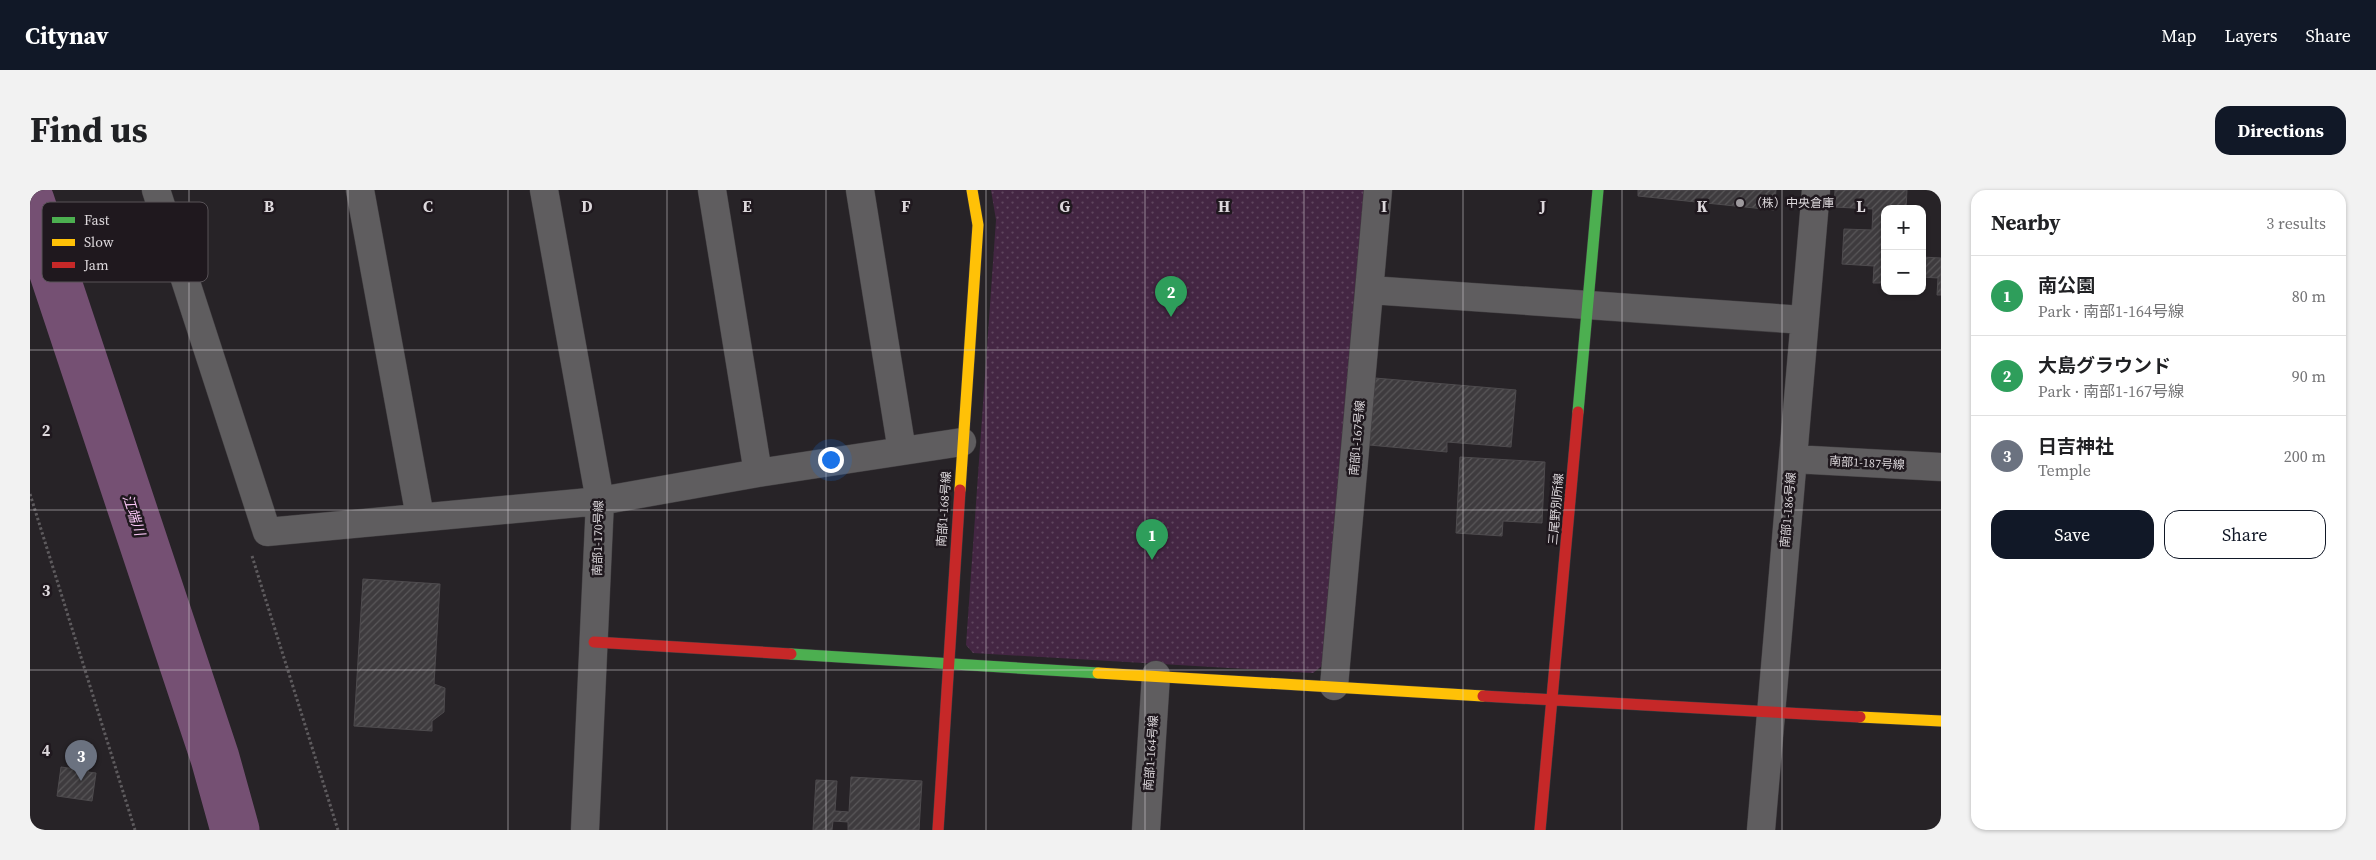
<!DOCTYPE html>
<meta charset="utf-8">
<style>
body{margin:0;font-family:"Source Serif 4","Noto Sans JP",serif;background:#f2f2f2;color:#202124}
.controls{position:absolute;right:15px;top:15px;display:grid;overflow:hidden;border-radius:10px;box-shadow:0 1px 4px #0004}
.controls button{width:45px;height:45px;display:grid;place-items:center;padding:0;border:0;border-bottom:1px solid #e0e0e0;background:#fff;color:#202124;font:25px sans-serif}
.you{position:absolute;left:800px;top:269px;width:18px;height:18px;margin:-12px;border:4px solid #fff;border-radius:50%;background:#1a73e8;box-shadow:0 0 0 8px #1a73e833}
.badge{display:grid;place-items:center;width:32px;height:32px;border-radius:50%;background:#111827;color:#fff;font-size:16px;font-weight:700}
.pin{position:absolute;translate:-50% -41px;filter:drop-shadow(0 1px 2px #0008)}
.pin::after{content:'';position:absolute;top:26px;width:18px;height:15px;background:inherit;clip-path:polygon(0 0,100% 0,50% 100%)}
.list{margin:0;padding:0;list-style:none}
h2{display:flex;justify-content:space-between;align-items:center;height:65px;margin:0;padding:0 20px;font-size:21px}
h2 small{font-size:16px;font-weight:400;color:#757577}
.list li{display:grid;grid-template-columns:32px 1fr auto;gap:15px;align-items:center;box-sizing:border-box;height:80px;padding:0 20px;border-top:1px solid #e0e0e0}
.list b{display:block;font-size:19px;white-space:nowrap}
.list p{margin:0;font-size:16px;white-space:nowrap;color:#757577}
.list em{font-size:16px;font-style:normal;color:#757577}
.actions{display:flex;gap:10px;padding:15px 20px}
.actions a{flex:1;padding:11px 0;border:1px solid #111827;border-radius:15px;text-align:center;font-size:18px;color:#111827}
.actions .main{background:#111827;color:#fff}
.map{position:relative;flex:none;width:1911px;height:640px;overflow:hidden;border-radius:15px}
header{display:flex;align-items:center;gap:30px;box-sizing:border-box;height:70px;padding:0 25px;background:#111827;color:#fff}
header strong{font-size:24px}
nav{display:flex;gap:28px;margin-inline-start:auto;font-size:18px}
.intro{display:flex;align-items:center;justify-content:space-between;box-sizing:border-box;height:120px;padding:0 30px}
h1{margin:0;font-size:35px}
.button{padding:12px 22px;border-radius:15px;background:#111827;color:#fff;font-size:18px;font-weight:700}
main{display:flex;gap:30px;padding:0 30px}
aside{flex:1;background:#fff;border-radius:15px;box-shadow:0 1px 4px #0004}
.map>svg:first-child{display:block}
</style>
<header>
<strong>Citynav</strong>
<nav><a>Map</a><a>Layers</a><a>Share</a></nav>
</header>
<div class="intro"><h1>Find us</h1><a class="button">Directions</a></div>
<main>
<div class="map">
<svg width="1911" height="640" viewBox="0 0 1911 640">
<defs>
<pattern id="park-dots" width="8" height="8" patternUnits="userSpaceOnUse" patternTransform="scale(1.25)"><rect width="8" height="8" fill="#442643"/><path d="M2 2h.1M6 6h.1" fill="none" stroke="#5f455e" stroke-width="1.8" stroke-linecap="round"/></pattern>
<pattern id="building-hatch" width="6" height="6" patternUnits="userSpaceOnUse" patternTransform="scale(1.25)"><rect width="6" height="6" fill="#3e3b3e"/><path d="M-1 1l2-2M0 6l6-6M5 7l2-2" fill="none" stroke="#595759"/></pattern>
</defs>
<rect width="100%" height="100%" fill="#272327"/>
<path fill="url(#park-dots)" d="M 961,0 L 1336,0 L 1292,476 L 1283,483 L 943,463 L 936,455 L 966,30 Z"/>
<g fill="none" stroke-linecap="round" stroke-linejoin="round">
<path stroke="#755073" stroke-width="49" d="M 0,11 L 185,568 L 205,640"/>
</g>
<path fill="url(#building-hatch)" stroke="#4e4b4e" d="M 1608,0 L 1746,0 L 1744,20 L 1608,6 Z
M 1805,0 L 1877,0 L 1876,19 L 1855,19 L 1855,93 L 1843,93 L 1844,76 L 1812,74 L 1814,39 L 1842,40 L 1843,19 L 1804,17 Z
M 1892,67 L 1911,68 L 1911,105 L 1907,105 L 1908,88 L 1892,87 Z
M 1345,188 L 1486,200 L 1481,257 L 1417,252 L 1417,262 L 1339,255 Z
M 1430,267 L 1515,272 L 1512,333 L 1473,331 L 1472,346 L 1426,343 Z
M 333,389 L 410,394 L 404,494 L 415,498 L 414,522 L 402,531 L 402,541 L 324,536 Z
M 50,553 L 63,555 L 58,582 L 66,583 L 62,611 L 27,606 L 31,577 L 47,579 Z
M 821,587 L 892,591 L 889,640 L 818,640 L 818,632 L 803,631 L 802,640 L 783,640 L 786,590 L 807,591 L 805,621 L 819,622 Z"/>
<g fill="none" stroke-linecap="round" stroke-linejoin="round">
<g stroke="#413e41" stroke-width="29">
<path id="street" d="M 126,0 L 237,342 L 570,311 L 728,283 L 932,252
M 330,0 L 390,327
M 514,0 L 570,311 L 555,640
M 682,0 L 728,283
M 830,0 L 872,261
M 1340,100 L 1774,130
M 1763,269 L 1911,277
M 1304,496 L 1348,0
M 1116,640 L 1126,485
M 1731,640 L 1786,0"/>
</g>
<g stroke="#413e41" stroke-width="12">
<path id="fast" d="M 1548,222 L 1568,0
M 761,464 L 1068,483"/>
</g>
<g stroke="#413e41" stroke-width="12">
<path id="slow" d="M 930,300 L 948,35 L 942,0
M 1068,483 L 1453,506
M 1830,527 L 1911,531"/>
</g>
<g stroke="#413e41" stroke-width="12">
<path id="jam" d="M 564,452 L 761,464
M 1453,506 L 1830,527
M 908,640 L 930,300
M 1510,640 L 1548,222"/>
</g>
<path stroke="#5e5b5e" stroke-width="3" stroke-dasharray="2.5 2.5" stroke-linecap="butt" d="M 0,304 L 105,640
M 222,366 L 308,640"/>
<use href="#street" stroke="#5f5d5f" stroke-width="28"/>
<use href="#fast" stroke="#4caf50" stroke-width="11"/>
<use href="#slow" stroke="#ffc107" stroke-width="11"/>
<use href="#jam" stroke="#c62828" stroke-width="11"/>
</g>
<path fill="none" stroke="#ddd8dc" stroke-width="1" stroke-opacity="0.55" d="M 159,0 L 159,640M 318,0 L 318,640M 478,0 L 478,640M 637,0 L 637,640M 796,0 L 796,640M 956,0 L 956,640M 1115,0 L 1115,640M 1274,0 L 1274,640M 1433,0 L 1433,640M 1592,0 L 1592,640M 1752,0 L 1752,640M 0,160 L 1911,160M 0,320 L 1911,320M 0,480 L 1911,480"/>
<circle fill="#9d999d" stroke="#1f181e" stroke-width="2" cx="1710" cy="13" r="5"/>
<g text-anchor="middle" stroke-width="5" stroke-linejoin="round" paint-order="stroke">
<g font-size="12" fill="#ddd8dc" stroke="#1f181e" text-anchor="start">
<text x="1720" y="17">（株）中央倉庫</text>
</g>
<g font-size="12" fill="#ddd8dc" stroke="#1f181e">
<text transform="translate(1327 248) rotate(-85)" y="4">南部1-167号線</text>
<text transform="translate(1837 273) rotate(3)" y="4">南部1-187号線</text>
<text transform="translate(914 319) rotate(-86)" y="4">南部1-168号線</text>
<text transform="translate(1526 319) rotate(-85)" y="4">三尾野別所線</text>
<text transform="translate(1758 320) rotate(-85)" y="4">南部1-186号線</text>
<text transform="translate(568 348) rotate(-89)" y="4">南部1-170号線</text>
<text transform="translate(1121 563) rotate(-86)" y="4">南部1-164号線</text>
</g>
<g font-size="14" font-style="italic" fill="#fac7f6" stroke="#1f181e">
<text transform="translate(104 325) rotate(72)" y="5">江端川</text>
</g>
</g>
<rect x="12" y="12" width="166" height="80" rx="8" fill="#1f181e" stroke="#585257" stroke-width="1"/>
<rect x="22" y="27" width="23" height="6" fill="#4caf50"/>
<rect x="22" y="49" width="23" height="7" fill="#ffc107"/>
<rect x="22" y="72" width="23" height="6" fill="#c62828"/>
<g font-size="14" fill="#ddd8dc">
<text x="54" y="35">Fast</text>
<text x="54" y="57">Slow</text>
<text x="54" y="80">Jam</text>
</g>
<g font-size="16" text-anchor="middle" font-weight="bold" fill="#ddd8dc" stroke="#1f181e" stroke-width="5" stroke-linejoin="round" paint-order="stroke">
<text x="239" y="22">B</text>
<text x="398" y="22">C</text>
<text x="557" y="22">D</text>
<text x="717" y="22">E</text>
<text x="876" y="22">F</text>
<text x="1035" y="22">G</text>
<text x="1194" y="22">H</text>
<text x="1354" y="22">I</text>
<text x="1513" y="22">J</text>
<text x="1672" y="22">K</text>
<text x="1831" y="22">L</text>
<text x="16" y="246">2</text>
<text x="16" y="406">3</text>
<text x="16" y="566">4</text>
</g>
</svg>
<div class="controls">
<button>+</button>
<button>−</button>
</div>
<div class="you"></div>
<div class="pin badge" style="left:1122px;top:370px;background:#2e9e5b">1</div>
<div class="pin badge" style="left:1141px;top:127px;background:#2e9e5b">2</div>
<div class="pin badge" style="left:51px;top:591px;background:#6b7280">3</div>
</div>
<aside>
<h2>Nearby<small>3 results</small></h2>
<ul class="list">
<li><span class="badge" style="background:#2e9e5b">1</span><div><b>南公園</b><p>Park · 南部1-164号線</p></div><em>80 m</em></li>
<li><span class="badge" style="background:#2e9e5b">2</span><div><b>大島グラウンド</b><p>Park · 南部1-167号線</p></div><em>90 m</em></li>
<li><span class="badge" style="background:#6b7280">3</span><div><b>日吉神社</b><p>Temple</p></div><em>200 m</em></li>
</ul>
<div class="actions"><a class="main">Save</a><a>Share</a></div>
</aside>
</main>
